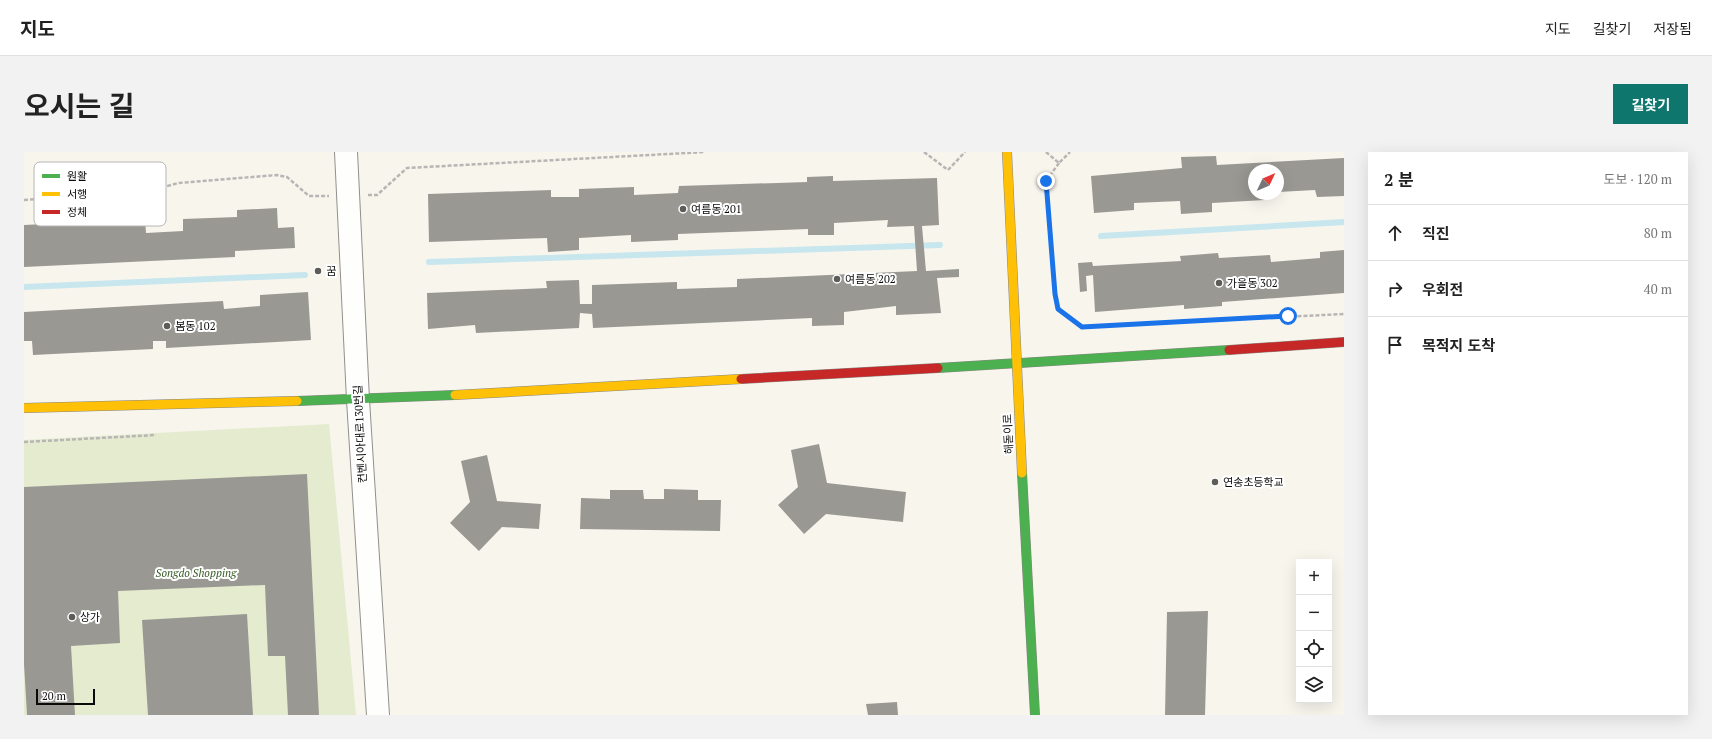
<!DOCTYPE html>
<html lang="ko">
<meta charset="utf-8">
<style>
body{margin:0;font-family:"PT Serif","Noto Sans KR",serif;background:#f2f2f2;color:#222}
.controls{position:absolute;right:12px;bottom:12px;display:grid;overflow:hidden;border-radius:0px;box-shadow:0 4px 16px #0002}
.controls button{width:36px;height:36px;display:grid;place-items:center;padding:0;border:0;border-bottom:1px solid #e0e0e0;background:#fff;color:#222;font:20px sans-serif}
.compass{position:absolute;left:1224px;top:12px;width:36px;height:36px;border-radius:50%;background:#fff;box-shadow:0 4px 16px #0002;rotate:46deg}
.scale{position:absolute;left:12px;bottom:10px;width:59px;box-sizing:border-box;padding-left:4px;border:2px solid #0a0a0a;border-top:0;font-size:11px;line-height:14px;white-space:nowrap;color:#0a0a0a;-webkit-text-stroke:3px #fff;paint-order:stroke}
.stop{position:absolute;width:12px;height:12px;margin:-9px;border:3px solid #1a73e8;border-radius:50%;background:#fff}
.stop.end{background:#1a73e8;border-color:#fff;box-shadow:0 1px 4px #0008}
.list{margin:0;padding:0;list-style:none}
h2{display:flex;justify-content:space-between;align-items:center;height:52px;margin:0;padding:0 16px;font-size:17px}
h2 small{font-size:13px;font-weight:400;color:#767676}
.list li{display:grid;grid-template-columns:26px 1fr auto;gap:12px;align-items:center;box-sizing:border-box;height:56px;padding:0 16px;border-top:1px solid #e0e0e0}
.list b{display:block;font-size:15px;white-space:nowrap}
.list em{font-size:13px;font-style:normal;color:#767676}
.icon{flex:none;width:22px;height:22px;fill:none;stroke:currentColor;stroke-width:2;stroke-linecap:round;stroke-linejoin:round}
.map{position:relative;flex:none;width:1320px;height:563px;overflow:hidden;border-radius:0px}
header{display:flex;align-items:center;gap:24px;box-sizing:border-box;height:56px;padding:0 20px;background:#fff;border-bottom:1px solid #e0e0e0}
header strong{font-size:19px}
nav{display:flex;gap:22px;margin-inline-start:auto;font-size:14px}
.intro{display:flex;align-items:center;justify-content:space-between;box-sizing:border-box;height:96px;padding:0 24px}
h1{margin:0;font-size:28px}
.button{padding:10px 18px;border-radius:0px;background:#0f766e;color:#fff;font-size:14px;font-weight:700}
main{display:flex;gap:24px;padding:0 24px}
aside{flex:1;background:#fff;border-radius:0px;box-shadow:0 4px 16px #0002}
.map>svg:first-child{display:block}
</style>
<header>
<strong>지도</strong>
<nav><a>지도</a><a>길찾기</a><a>저장됨</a></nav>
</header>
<div class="intro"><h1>오시는 길</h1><a class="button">길찾기</a></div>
<main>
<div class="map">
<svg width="1320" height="563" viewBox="0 0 1320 563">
<rect width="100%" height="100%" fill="#f8f5ed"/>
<path fill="#e4ebcf" d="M 305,272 L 332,563 L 0,563 L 0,288 Z"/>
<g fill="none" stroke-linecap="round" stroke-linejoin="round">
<path stroke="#c8e6ee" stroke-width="6" d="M 1077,84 L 1320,70
M 405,110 L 916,93
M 0,135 L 281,123"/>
</g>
<path fill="#9a9893" d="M 1192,4 L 1193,13 L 1320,6 L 1320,44 L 1293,45 L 1291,38 L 1254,40 L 1254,18 L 1230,18 L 1230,42 L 1240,42 L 1241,48 L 1188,51 L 1188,60 L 1157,62 L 1156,49 L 1110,51 L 1110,58 L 1070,61 L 1067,24 L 1158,16 L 1157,5 Z
M 809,24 L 809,29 L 913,26 L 915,73 L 898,74 L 902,119 L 935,117 L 935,125 L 913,126 L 917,161 L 872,163 L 872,154 L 820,160 L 820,173 L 788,174 L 788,166 L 569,176 L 568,162 L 556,161 L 555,176 L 452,181 L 451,173 L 404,177 L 403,141 L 523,136 L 522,129 L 555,128 L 556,152 L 568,152 L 568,133 L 653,130 L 653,137 L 713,135 L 713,127 L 893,119 L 890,74 L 863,75 L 864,68 L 810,71 L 810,83 L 784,83 L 784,77 L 654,82 L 654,88 L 607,90 L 607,83 L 555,86 L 555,98 L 524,100 L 523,86 L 405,90 L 404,42 L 527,38 L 527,45 L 555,45 L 555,37 L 610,35 L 610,43 L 654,41 L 655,34 L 783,30 L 783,25 Z
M 253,56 L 254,76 L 270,75 L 271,96 L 211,99 L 211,105 L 0,115 L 0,73 L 121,67 L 122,81 L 159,79 L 159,67 L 213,65 L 213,58 Z
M 1320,98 L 1320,141 L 1198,150 L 1198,154 L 1160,157 L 1160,153 L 1071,160 L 1069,123 L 1062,124 L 1063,139 L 1056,140 L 1054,111 L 1068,110 L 1069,114 L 1157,109 L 1156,104 L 1194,101 L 1195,106 L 1246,103 L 1247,110 L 1296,106 L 1296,100 Z
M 284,140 L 287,188 L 142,196 L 142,189 L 129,189 L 129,197 L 9,203 L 8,189 L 0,189 L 0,160 L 199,149 L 200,157 L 236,154 L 236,143 Z
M 795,292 L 803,331 L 882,340 L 879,370 L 802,362 L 780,382 L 754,353 L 774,335 L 767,298 Z
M 463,303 L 473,349 L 517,352 L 515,377 L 478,375 L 455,399 L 426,371 L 446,350 L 437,309 Z
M 283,322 L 295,563 L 264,563 L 261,504 L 244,504 L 241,433 L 94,439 L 96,491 L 47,494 L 51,563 L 3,563 L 0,512 L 0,335 Z
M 640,337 L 674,338 L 674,348 L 697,348 L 696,379 L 556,377 L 557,346 L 586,347 L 586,338 L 619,338 L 620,347 L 640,347 Z
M 1184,459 L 1181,563 L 1141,563 L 1143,460 Z
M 223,462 L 229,563 L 124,563 L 118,468 Z
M 873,550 L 874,563 L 844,563 L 842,552 Z"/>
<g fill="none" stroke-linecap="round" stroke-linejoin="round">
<g stroke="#91908c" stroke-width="24">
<path id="street" d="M 322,0 L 334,248 L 354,563"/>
</g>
<g stroke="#888683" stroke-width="10">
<path id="fast" d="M 914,216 L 1205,198
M 273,249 L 431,243
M 998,321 L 1011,563"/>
</g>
<g stroke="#888683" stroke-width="10">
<path id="slow" d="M 983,0 L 998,321
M 431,243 L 717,227
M 0,256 L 273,249"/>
</g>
<g stroke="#888683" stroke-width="10">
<path id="jam" d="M 1205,198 L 1320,190
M 717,227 L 914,216"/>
</g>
<path stroke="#b7b6b5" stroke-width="2.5" stroke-dasharray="4 2" stroke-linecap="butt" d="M 900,0 L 924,18 L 941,0
M 1022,0 L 1035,11 L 1046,0
M 1035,11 L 1022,29 L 1031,142 L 1035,157 L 1058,175 L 1320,162
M 344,43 L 353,43 L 383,16 L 681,0
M 0,48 L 133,37 L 154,31 L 253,23 L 263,25 L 285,44 L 305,44
M 0,290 L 132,283"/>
<use href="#street" stroke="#fefefc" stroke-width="22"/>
<use href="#fast" stroke="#4caf50" stroke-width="9"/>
<use href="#slow" stroke="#ffc107" stroke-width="9"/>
<use href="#jam" stroke="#c62828" stroke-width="9"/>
</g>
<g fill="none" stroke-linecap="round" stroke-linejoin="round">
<path stroke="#1a73e8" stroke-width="5" d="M 1022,29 L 1031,142 L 1034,157 L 1058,175 L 1264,164"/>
</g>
<g fill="#5d5c59" stroke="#fff" stroke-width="1.5">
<circle cx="659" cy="57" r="4"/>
<circle cx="294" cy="119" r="4"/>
<circle cx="813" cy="127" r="4"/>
<circle cx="1195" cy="131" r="4"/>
<circle cx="143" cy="174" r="4"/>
<circle cx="1191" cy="330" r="4"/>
<circle cx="48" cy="465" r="4"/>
</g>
<g text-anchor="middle" stroke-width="4" stroke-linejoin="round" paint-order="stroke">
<g font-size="11" fill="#0a0a0a" stroke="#fff" text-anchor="start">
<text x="667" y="61">여름동 201</text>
<text x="302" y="123">꿈</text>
<text x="821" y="131">여름동 202</text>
<text x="1203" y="135">가을동 302</text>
<text x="151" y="178">봄동 102</text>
<text x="1199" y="334">연송초등학교</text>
<text x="56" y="469">상가</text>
</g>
<g font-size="11" fill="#0a0a0a" stroke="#fff">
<text transform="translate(336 282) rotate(-93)" y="4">컨벤시아대로130번길</text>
<text transform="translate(984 282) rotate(-93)" y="4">해돋이로</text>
</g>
<g font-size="11" font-style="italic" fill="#365923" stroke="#fff">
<text x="172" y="425">Songdo Shopping</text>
</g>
</g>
<rect x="10" y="10" width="132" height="64" rx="6" fill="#fff" stroke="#b6b6b6" stroke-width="1"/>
<rect x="18" y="22" width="18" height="4" fill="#4caf50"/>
<rect x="18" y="40" width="18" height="4" fill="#ffc107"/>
<rect x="18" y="58" width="18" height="4" fill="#c62828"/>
<g font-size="11" fill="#0a0a0a">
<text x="43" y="28">원활</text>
<text x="43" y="46">서행</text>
<text x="43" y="64">정체</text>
</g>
</svg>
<div class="controls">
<button>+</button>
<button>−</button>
<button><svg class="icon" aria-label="locate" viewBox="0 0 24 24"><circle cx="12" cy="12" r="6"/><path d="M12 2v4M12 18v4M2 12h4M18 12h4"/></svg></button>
<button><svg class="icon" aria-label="layers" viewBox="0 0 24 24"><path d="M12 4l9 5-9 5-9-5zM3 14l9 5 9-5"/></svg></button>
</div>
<svg class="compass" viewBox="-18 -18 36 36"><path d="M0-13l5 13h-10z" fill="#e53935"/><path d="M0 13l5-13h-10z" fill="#767676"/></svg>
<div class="scale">20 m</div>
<div class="stop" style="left:1264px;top:164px"></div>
<div class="stop end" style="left:1022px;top:29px"></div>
</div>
<aside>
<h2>2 분<small>도보 · 120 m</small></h2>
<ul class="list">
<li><svg class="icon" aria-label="ahead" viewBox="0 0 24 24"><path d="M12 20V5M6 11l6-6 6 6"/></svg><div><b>직진</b></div><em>80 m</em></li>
<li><svg class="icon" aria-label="right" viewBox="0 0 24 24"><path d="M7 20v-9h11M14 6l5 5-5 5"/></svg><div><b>우회전</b></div><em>40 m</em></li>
<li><svg class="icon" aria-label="arrive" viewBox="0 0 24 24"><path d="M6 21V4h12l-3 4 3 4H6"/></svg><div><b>목적지 도착</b></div></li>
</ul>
</aside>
</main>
